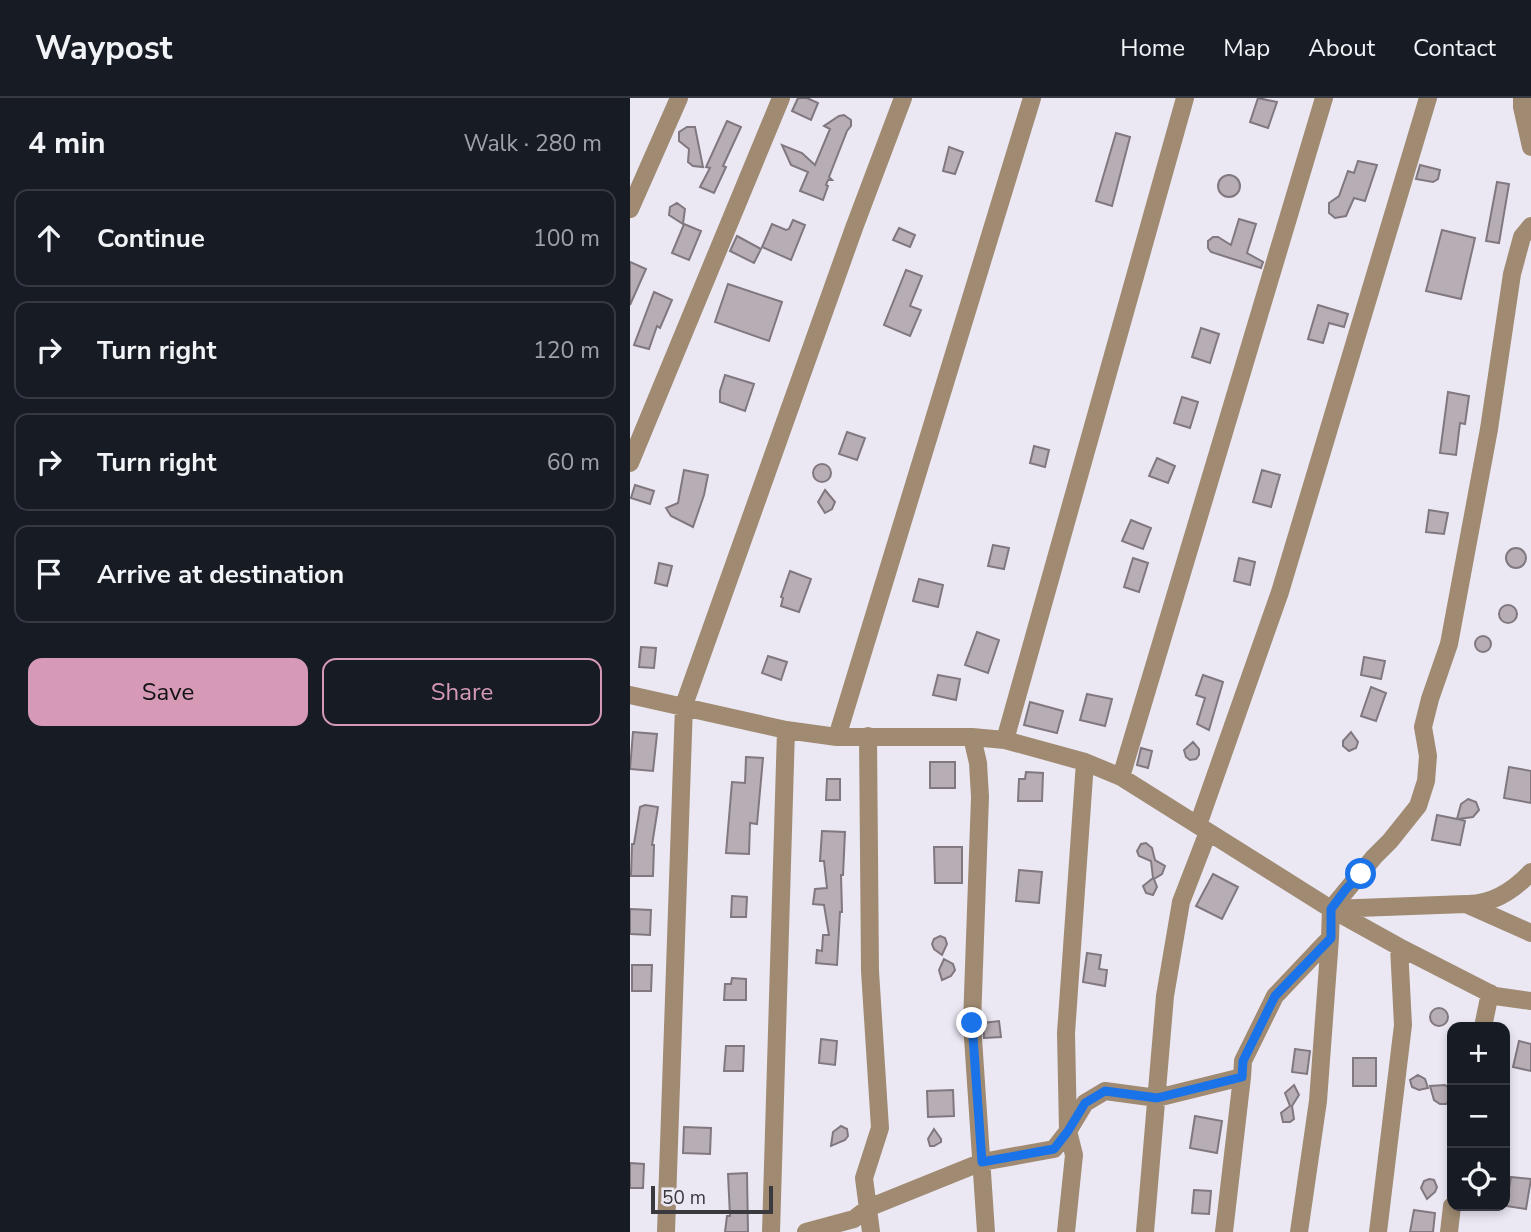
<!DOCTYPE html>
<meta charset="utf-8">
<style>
body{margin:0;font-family:"Nunito Sans",sans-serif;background:#242831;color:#f1f3f6}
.controls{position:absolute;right:21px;bottom:21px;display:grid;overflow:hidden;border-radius:14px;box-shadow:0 4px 10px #0003}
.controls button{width:63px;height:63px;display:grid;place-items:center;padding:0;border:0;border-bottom:2px solid #363941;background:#171b24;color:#f1f3f6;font:35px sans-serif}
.scale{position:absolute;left:21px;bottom:18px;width:122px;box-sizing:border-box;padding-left:7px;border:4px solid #3a393d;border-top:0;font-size:19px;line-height:24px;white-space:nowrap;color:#3a393d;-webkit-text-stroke:5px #ebe8f4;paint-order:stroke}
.stop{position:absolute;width:21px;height:21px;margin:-16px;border:5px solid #1a73e8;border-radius:50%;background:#fff}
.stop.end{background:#1a73e8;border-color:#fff;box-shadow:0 2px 7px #0008}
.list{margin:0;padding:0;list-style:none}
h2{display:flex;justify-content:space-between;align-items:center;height:91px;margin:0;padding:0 28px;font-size:30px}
h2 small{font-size:23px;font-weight:400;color:#9ea1a6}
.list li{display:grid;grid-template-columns:46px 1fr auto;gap:21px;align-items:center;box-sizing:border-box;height:98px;margin:0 14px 14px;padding:0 14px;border:2px solid #363941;border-radius:14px}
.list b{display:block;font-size:26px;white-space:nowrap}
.list em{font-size:23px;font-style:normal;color:#9ea1a6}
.actions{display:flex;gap:14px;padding:21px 28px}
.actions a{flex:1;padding:16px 0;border:2px solid #d69ab7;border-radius:14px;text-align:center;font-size:24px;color:#d69ab7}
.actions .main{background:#d69ab7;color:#111}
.icon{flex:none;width:38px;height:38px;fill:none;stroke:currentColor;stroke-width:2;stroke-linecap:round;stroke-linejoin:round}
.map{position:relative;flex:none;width:901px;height:1134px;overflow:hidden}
header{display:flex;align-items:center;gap:42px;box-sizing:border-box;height:98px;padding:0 35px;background:#171b24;border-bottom:2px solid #363941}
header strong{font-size:33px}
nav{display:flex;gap:38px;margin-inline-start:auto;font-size:24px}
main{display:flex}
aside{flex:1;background:#171b24}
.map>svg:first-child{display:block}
</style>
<header>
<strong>Waypost</strong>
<nav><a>Home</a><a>Map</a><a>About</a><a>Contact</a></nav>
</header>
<main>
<aside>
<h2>4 min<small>Walk · 280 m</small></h2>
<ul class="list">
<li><svg class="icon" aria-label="ahead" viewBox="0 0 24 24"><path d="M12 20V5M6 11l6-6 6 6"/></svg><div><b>Continue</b></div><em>100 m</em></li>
<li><svg class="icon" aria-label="right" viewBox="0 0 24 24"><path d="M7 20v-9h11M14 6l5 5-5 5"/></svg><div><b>Turn right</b></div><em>120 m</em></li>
<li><svg class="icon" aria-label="right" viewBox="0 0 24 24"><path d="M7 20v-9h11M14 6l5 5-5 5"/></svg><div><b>Turn right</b></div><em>60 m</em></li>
<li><svg class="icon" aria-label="arrive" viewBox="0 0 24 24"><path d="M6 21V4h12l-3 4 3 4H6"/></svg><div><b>Arrive at destination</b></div></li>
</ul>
<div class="actions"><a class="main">Save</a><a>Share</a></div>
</aside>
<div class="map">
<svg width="901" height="1134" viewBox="0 0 901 1134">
<rect width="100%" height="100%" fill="#ebe8f4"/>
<path fill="#b7adb5" stroke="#81787f" stroke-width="2" d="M 168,0 L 177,0 L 188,5 L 181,22 L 162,13 Z
M 628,0 L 647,4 L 638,30 L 620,24 Z
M 214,17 L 221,22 L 221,28 L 217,33 L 199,79 L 202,82 L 198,82 L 196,87 L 198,88 L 193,102 L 170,93 L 178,74 L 161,67 L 152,47 L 172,55 L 185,67 L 200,31 L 194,28 L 209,18 Z
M 97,23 L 111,29 L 93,68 L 96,69 L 84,95 L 70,89 L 80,70 L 76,69 Z
M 57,29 L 65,29 L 73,69 L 63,68 L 58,64 L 59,51 L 49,43 L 49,34 Z
M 486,35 L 500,39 L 482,108 L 466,103 Z
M 319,49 L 333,54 L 325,76 L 313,73 Z
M 728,63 L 747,67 L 735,103 L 724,100 L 716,118 L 705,120 L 699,115 L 699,105 L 709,98 L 718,73 L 724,75 Z
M 790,67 L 810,72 L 808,81 L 803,84 L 786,81 Z
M588 88a11 11 0 1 1 22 0a11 11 0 1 1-22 0Z
M 867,84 L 879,86 L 869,145 L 856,143 Z
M 47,105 L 55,111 L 53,126 L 39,117 L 40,109 Z
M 609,121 L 626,126 L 617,155 L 633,164 L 631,170 L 581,154 L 578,150 L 578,143 L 583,139 L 588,139 L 601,147 Z
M 163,122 L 175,127 L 161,162 L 132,149 L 142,126 L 156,132 L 159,131 Z
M 54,126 L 71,133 L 59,162 L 42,155 Z
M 269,130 L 285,137 L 280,149 L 263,142 Z
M 812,132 L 845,140 L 831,201 L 796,193 Z
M 107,138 L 131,151 L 124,165 L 100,153 Z
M 0,164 L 16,171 L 0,207 Z
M 276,172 L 292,178 L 280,208 L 291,212 L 280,238 L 254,227 Z
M 98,186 L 152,204 L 139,243 L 85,224 Z
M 24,194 L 42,202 L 30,230 L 27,228 L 19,251 L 4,247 Z
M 688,207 L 718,216 L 714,229 L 699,225 L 693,245 L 678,241 Z
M 571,230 L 589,236 L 580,265 L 562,259 Z
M 95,277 L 124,286 L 115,313 L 90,304 L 90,293 Z
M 818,294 L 839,298 L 835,326 L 830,325 L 826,357 L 810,355 Z
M 552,299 L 568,304 L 560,330 L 544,325 Z
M 217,334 L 235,340 L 227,362 L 209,356 Z
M 404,348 L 419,352 L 415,369 L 400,365 Z
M 527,360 L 545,368 L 538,385 L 519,378 Z
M183 375a9 9 0 1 1 18 0a9 9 0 1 1-18 0Z
M 54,372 L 78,377 L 74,397 L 63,429 L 41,418 L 36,410 L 48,405 Z
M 632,372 L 650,377 L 641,409 L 623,404 Z
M 5,387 L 24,393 L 20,406 L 1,400 Z
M 195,392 L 205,404 L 202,411 L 195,415 L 188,404 Z
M 799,412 L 818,415 L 814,436 L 796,434 Z
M 501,422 L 521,430 L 513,451 L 492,443 Z
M 363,447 L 379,450 L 374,471 L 358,468 Z
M876 460a10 10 0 1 1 20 0a10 10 0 1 1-20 0Z
M 503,460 L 518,465 L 509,494 L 494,489 Z
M 609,460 L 625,464 L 620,487 L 604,483 Z
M 29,465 L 42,468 L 37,488 L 25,485 Z
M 160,473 L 181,481 L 169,514 L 151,508 L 153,500 L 151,499 Z
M 289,481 L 313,487 L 308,509 L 283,503 Z
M869 516a9 9 0 1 1 18 0a9 9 0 1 1-18 0Z
M 347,534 L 369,542 L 358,575 L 335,567 Z
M845 546a8 8 0 1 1 16 0a8 8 0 1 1-16 0Z
M 11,549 L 26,550 L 24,570 L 9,569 Z
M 138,558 L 157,564 L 151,582 L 132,575 Z
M 734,559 L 755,563 L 751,581 L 731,577 Z
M 308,577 L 330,581 L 326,602 L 303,597 Z
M 573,577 L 593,584 L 579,632 L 567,626 L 575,600 L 566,597 Z
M 741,589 L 756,595 L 746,623 L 731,618 Z
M 457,596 L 482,601 L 475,628 L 450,622 Z
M 400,604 L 433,613 L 427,635 L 394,627 Z
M 3,634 L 27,636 L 23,673 L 0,671 Z
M 721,634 L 728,644 L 726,650 L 719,653 L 713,648 L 713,643 Z
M 563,644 L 569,651 L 569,657 L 566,661 L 560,662 L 556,659 L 554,652 Z
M 511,650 L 522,653 L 518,670 L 507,667 Z
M 116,659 L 133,660 L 127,726 L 120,725 L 119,756 L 96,755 L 102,684 L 115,685 Z
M 300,664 L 325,664 L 325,690 L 300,690 Z
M 879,669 L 901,673 L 901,705 L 874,700 Z
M 396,674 L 413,675 L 412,703 L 388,703 L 389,681 L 395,681 Z
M 197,681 L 210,681 L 210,702 L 196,702 Z
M 838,701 L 846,704 L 849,712 L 843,719 L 828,721 L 835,723 L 830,747 L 802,742 L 807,717 L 827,721 L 831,706 Z
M 15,707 L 28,709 L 22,747 L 24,747 L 23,778 L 1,778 L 2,746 L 4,746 L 10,709 Z
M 192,733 L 215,734 L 213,777 L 211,777 L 212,814 L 210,814 L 207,867 L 186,865 L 187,852 L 192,853 L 193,837 L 199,837 L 194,807 L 183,806 L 185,791 L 197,790 L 194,763 L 190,763 Z
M 516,745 L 522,750 L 525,762 L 535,768 L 532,776 L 524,781 L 527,789 L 523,797 L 516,795 L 513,788 L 523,780 L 521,763 L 509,758 L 507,753 L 511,746 Z
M 304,749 L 332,749 L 332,785 L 305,785 Z
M 389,772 L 412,774 L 409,805 L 386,803 Z
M 583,776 L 608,789 L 592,821 L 566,808 Z
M 102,798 L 117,799 L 116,819 L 101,819 Z
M 0,811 L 21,812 L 20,837 L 0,836 Z
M 310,838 L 315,840 L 317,846 L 312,857 L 304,851 L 302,846 L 304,841 Z
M 457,855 L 471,857 L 469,871 L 477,872 L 475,888 L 453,884 Z
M 314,861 L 323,866 L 325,872 L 321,878 L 312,882 L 309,872 Z
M 2,867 L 22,867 L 21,893 L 2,893 Z
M 102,880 L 116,881 L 116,902 L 94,902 L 95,886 L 101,886 Z
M800 919a9 9 0 1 1 18 0a9 9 0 1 1-18 0Z
M 369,923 L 371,939 L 354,940 L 353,925 Z
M 191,941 L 207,943 L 205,967 L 189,965 Z
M 889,943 L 901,946 L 901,973 L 883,969 Z
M 96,948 L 114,948 L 113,973 L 94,973 Z
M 665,951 L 680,953 L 677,976 L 662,974 Z
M 723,960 L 746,960 L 746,988 L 723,988 Z
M 788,977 L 795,981 L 798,990 L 789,992 L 782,989 L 780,982 Z
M 664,987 L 669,997 L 662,1008 L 664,1021 L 660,1024 L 653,1024 L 651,1015 L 660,1008 L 655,995 Z
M 815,987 L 822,992 L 822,1001 L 816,1006 L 810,1006 L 804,1002 L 800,988 Z
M 323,992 L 324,1018 L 298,1019 L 297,993 Z
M 565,1018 L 592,1023 L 587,1055 L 560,1050 Z
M 211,1028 L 217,1031 L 218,1038 L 215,1042 L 201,1048 L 203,1034 Z
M 54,1029 L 81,1030 L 80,1056 L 53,1055 Z
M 304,1031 L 311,1041 L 311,1044 L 304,1048 L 300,1048 L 298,1041 Z
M 0,1065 L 14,1066 L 13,1090 L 0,1090 Z
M 117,1075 L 118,1134 L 95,1134 L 97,1118 L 100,1118 L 98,1076 Z
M 881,1079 L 901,1081 L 896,1111 L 876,1108 Z
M 799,1081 L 804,1082 L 807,1089 L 805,1094 L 797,1101 L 791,1090 L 794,1083 Z
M 564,1092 L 581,1093 L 579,1116 L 562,1115 Z
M 784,1112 L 805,1115 L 803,1134 L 780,1134 Z"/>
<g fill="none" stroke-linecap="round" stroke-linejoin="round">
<path stroke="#a08b72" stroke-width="18" d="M 892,0 L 892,9 L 901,49
M 0,111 L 49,0
M 0,365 L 151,0
M 0,597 L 156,632 L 207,639 L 342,639 L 375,642 L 455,664 L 491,679 L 701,811 L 773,851 L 865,898 L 901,903
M 238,638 L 240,873 L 250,1030 L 234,1080 L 241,1134
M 207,639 L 402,0
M 342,639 L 348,665 L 350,699 L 342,925 L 356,1134
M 375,642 L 555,0
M 491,679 L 694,0
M 568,727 L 650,494 L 798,0
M 838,806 C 864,806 884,792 901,774
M 701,811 L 836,806 L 901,835
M 853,929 L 860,895
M 36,1134 L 54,607 L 224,130 L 273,0
M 141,1134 L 156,632
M 176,1134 L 224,1121 L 238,1110 L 352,1064 L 424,1051 L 438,1033 L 455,1005 L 475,993 L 527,1000 L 612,979 L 613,963 L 645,898 L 700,840 L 701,811 L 744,759 L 760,743 L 788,708 L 796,683 L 798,658 L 793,629 L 800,601 L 819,546 L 859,331 L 882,176 L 892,139 L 901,128
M 436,1134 L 444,1057 L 438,1033 L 436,935 L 455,664
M 515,1134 L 535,898 L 551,804 L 578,734
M 594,1134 L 612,979
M 669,1134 L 688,1003 L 700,840
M 748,1134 L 773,927 L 769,849
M 819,1134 L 822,1108"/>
</g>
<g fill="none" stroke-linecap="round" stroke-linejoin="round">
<path stroke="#1a73e8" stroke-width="9" d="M 342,925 L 352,1064 L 424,1051 L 438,1033 L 455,1005 L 475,993 L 527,1000 L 612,979 L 613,963 L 645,898 L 701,840 L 701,811 L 716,791 L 731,776"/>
</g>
</svg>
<div class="controls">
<button>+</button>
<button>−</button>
<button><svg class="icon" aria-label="locate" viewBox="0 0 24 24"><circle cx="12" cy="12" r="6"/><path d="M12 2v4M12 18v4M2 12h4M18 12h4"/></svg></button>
</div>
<div class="scale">50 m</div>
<div class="stop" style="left:731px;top:776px"></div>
<div class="stop end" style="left:342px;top:925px"></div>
</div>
</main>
